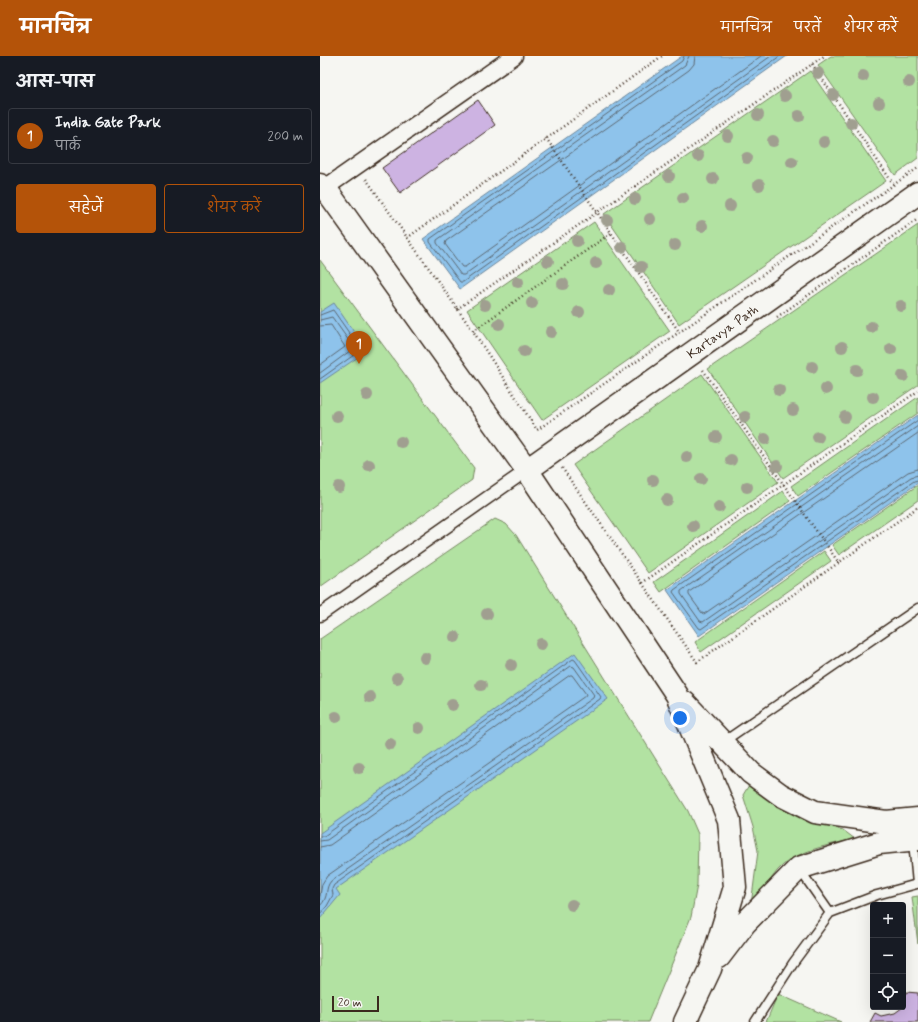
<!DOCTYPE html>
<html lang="hi">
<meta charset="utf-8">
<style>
body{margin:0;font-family:Mynerve,"Playpen Sans Deva",sans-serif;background:#242831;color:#f1f3f6}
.controls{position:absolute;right:12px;bottom:12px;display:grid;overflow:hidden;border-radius:4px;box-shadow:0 4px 16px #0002}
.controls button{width:36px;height:36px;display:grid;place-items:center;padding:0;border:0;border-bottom:1px solid #363941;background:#171b24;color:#f1f3f6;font:20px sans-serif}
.scale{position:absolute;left:12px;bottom:10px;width:47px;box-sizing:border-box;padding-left:4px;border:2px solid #3b2a1e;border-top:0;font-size:11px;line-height:14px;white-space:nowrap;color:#3b2a1e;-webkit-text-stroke:3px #f6f6f2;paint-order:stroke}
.you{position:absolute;left:360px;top:662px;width:14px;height:14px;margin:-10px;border:3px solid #fff;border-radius:50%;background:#1a73e8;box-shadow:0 0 0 6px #1a73e833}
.badge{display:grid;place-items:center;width:26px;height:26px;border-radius:50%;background:#b45309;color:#fff;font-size:13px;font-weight:700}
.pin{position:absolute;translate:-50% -33px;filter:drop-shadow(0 1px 2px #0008)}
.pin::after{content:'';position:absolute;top:21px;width:14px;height:12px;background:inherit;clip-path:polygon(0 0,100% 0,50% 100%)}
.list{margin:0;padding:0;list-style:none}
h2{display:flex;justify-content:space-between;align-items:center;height:52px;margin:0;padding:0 16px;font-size:17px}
h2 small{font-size:13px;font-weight:400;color:#9ea1a6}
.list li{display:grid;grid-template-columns:26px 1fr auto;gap:12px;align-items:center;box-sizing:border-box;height:56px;margin:0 8px 8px;padding:0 8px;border:1px solid #363941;border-radius:4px}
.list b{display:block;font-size:15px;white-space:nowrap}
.list p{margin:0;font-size:13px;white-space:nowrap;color:#9ea1a6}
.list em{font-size:13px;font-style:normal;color:#9ea1a6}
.actions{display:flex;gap:8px;padding:12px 16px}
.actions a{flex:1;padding:9px 0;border:1px solid #b45309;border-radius:4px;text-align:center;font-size:14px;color:#b45309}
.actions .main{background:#b45309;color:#fff}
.icon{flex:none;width:22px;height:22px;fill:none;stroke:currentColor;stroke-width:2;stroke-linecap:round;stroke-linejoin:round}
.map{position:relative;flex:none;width:598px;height:966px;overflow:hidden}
header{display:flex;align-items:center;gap:24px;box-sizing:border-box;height:56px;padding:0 20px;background:#b45309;color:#fff}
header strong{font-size:19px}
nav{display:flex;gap:22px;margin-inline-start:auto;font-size:14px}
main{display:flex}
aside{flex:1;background:#171b24}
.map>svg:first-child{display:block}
</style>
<header>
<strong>मानचित्र</strong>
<nav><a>मानचित्र</a><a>परतें</a><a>शेयर करें</a></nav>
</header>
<main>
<aside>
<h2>आस-पास<small></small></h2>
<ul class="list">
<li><span class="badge">1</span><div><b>India Gate Park</b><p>पार्क</p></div><em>200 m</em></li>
</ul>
<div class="actions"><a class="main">सहेजें</a><a>शेयर करें</a></div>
</aside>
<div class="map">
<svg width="598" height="966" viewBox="0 0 598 966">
<rect width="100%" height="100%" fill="#f6f6f2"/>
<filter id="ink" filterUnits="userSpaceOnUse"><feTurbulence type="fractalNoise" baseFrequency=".025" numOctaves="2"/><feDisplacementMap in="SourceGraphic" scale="8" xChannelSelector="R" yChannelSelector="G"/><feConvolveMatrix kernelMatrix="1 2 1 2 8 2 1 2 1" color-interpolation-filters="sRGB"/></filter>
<g filter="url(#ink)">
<path fill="#b2e2a2" stroke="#768660" d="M 511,0 L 598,0 L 598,102 L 575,119 L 498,9 Z
M 490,15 L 566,125 L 359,268 L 284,158 Z
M 274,166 L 350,275 L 222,364 L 147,254 Z
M 598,169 L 598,329 L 463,422 L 388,313 Z
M 0,204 L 154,412 L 152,424 L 0,531 Z
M 382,318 L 458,426 L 328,517 L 253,409 Z
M 598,341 L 598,357 L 478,440 L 471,430 Z
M 598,429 L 598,444 L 519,499 L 512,489 Z
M 463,435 L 470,445 L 341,536 L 334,526 Z
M 175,463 L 186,468 L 196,479 L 368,755 L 378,778 L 377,829 L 371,861 L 328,966 L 0,966 L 0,583 Z
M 504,495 L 511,505 L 381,596 L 375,586 Z
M 429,729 L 480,762 L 523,774 L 535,783 C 510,789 476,794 458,814 C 448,826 442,838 431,849 L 438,795 L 433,771 L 423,739 Z
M 598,840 L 598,888 L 592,841 Z
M 458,938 L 521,966 L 446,966 Z"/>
<path fill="#8ec3eb" stroke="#6d8699" d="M 362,0 L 467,0 L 140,233 L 103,183 Z
M 14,247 L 47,295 L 0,327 L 0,256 Z
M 598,359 L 598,427 L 379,580 L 347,534 Z
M 255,597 L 288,643 L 16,833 L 20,839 L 0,863 L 0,777 Z"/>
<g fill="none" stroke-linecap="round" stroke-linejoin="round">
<path stroke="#5c6770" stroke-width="1" d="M 364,0 L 362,5 L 110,183 L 110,186 L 140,226 L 143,226 L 460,0
M 369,0 L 365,9 L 117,184 L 117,187 L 141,219 L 144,219 L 451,0
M 375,0 L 374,8 L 369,14 L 126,185 L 125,188 L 142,211 L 145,211 L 441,0
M 0,259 L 13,254 L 41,294 L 0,323
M 0,264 L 12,261 L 34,292 L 0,317
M 0,270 L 11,269 L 25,291 L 0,309
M 598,364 L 354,534 L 353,536 L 379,572 L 381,573 L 594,425 L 598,424
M 598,370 L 361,535 L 361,538 L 380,565 L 383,566 L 591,421 L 598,419
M 598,377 L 369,536 L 369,539 L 382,557 L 384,558 L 588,416 L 598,413
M 0,780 L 4,780 L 253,603 L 255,604 L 281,641 L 280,643 L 14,829 L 12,833 L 13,839 L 7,850 L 0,858
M 0,785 L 7,784 L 251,610 L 254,611 L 274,639 L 273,642 L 11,825 C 4,833 10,840 0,850
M 0,791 L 10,789 L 250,619 L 252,619 L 266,638 L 265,640 L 7,820 L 2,828 L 0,840"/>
</g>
<path fill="#cdb3e2" stroke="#3b2a1e" d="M 158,44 L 175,69 L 80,137 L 62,112 Z
M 586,936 L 598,937 L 598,966 L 550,966 L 555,957 L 561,960 L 575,957 L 583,951 Z"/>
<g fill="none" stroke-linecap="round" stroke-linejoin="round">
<g stroke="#3b2a1e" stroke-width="11">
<path id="service" d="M 403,686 L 598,552
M 510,857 L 557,839 L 597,828 L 593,785
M 435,966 L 473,907 L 510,857 L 480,814"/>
</g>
<g stroke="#3b2a1e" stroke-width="15">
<path id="pedestrian" d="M 0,559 L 207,414"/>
</g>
<g stroke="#3b2a1e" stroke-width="19">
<path id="minor" d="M 5,132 L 194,0"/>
</g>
<g stroke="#3b2a1e" stroke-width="25">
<path id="secondary" d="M 0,129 L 5,132 L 207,414 L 357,639 L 409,764 L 415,831 L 390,913 L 365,966
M 207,414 L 598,137
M 365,647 L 431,717 L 461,739 L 495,756 L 566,766 L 598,763
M 399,901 L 425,867 L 479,812 L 559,787 L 598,783"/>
</g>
<path stroke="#3b2a1e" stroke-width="2.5" stroke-dasharray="1 3" stroke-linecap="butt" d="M 492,8 L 574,129
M 226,82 L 360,277
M 46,123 L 153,275 L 217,374 L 598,112
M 87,182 L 342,0
M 137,253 L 504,0
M 457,261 L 598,163
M 153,275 L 291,177
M 383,314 L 519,507
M 242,412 L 377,606 L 598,451
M 322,527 L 598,335"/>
<use href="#service" stroke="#f6f6f2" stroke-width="8"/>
<use href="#pedestrian" stroke="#f6f6f2" stroke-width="12"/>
<use href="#minor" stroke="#f6f6f2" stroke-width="16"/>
<use href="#secondary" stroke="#f6f6f2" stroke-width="22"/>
</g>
<g fill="#a09f90">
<circle cx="498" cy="17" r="6"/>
<circle cx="543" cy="20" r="6"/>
<circle cx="589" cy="26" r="6"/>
<circle cx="513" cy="39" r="6"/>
<circle cx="465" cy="40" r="6"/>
<circle cx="559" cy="47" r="6"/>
<circle cx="438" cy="59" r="6"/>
<circle cx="479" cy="60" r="6"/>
<circle cx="531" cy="67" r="6"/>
<circle cx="408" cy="80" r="6"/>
<circle cx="453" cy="85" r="6"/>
<circle cx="504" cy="86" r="6"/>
<circle cx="378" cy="100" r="6"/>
<circle cx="427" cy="102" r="6"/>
<circle cx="472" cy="106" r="6"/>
<circle cx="349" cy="120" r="6"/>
<circle cx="393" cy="123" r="6"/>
<circle cx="439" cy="129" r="6"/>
<circle cx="363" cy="142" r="6"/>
<circle cx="315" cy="143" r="6"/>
<circle cx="410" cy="150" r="6"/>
<circle cx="330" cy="163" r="6"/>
<circle cx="287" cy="164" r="6"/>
<circle cx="382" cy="170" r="6"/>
<circle cx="257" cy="185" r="6"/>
<circle cx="355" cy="189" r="6"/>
<circle cx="302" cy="191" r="6"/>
<circle cx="228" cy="205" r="6"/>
<circle cx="276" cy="207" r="6"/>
<circle cx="321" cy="211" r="6"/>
<circle cx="198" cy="226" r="6"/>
<circle cx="243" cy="228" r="6"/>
<circle cx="289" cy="234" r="6"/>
<circle cx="212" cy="247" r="6"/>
<circle cx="165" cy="249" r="6"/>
<circle cx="581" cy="250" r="6"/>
<circle cx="259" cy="256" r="6"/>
<circle cx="179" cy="268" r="6"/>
<circle cx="551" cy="271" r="6"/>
<circle cx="231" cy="276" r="6"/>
<circle cx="522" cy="291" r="6"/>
<circle cx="571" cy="293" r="6"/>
<circle cx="204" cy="295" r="6"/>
<circle cx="492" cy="311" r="6"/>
<circle cx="537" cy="314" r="6"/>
<circle cx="583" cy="320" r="6"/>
<circle cx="506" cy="333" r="6"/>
<circle cx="459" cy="334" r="6"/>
<circle cx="47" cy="339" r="6"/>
<circle cx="553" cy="341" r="6"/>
<circle cx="473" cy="354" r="6"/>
<circle cx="17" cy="360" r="6"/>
<circle cx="425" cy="361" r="6"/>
<circle cx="525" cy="361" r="6"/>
<circle cx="396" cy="381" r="6"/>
<circle cx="498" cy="381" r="6"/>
<circle cx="445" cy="383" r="6"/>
<circle cx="81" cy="386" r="6"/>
<circle cx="367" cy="401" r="6"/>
<circle cx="411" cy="404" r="6"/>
<circle cx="49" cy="409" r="6"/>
<circle cx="457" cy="410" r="6"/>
<circle cx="381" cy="423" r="6"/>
<circle cx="333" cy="424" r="6"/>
<circle cx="19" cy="431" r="6"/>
<circle cx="427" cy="431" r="6"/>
<circle cx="347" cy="444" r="6"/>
<circle cx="399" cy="451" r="6"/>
<circle cx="373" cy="470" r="6"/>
<circle cx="167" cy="558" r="6"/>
<circle cx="135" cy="581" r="6"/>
<circle cx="221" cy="588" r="6"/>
<circle cx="105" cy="602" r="6"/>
<circle cx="191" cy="609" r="6"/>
<circle cx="77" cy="622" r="6"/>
<circle cx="161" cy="629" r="6"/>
<circle cx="50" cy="641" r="6"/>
<circle cx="132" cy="649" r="6"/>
<circle cx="16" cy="661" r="6"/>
<circle cx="99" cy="672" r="6"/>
<circle cx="70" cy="688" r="6"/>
<circle cx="39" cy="712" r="6"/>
<circle cx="252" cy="849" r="6"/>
</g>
</g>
<g text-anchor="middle" stroke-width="3.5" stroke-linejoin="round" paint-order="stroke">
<g font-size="13" fill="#3b2a1e" stroke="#f6f6f2">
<text transform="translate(402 275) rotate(-35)" y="5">Kartavya Path</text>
</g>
</g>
</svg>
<div class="controls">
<button>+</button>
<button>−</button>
<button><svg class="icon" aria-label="locate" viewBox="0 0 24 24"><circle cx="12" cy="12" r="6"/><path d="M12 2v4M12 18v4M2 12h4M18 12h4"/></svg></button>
</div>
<div class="scale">20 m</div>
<div class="you"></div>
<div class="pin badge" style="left:39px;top:308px">1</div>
</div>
</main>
